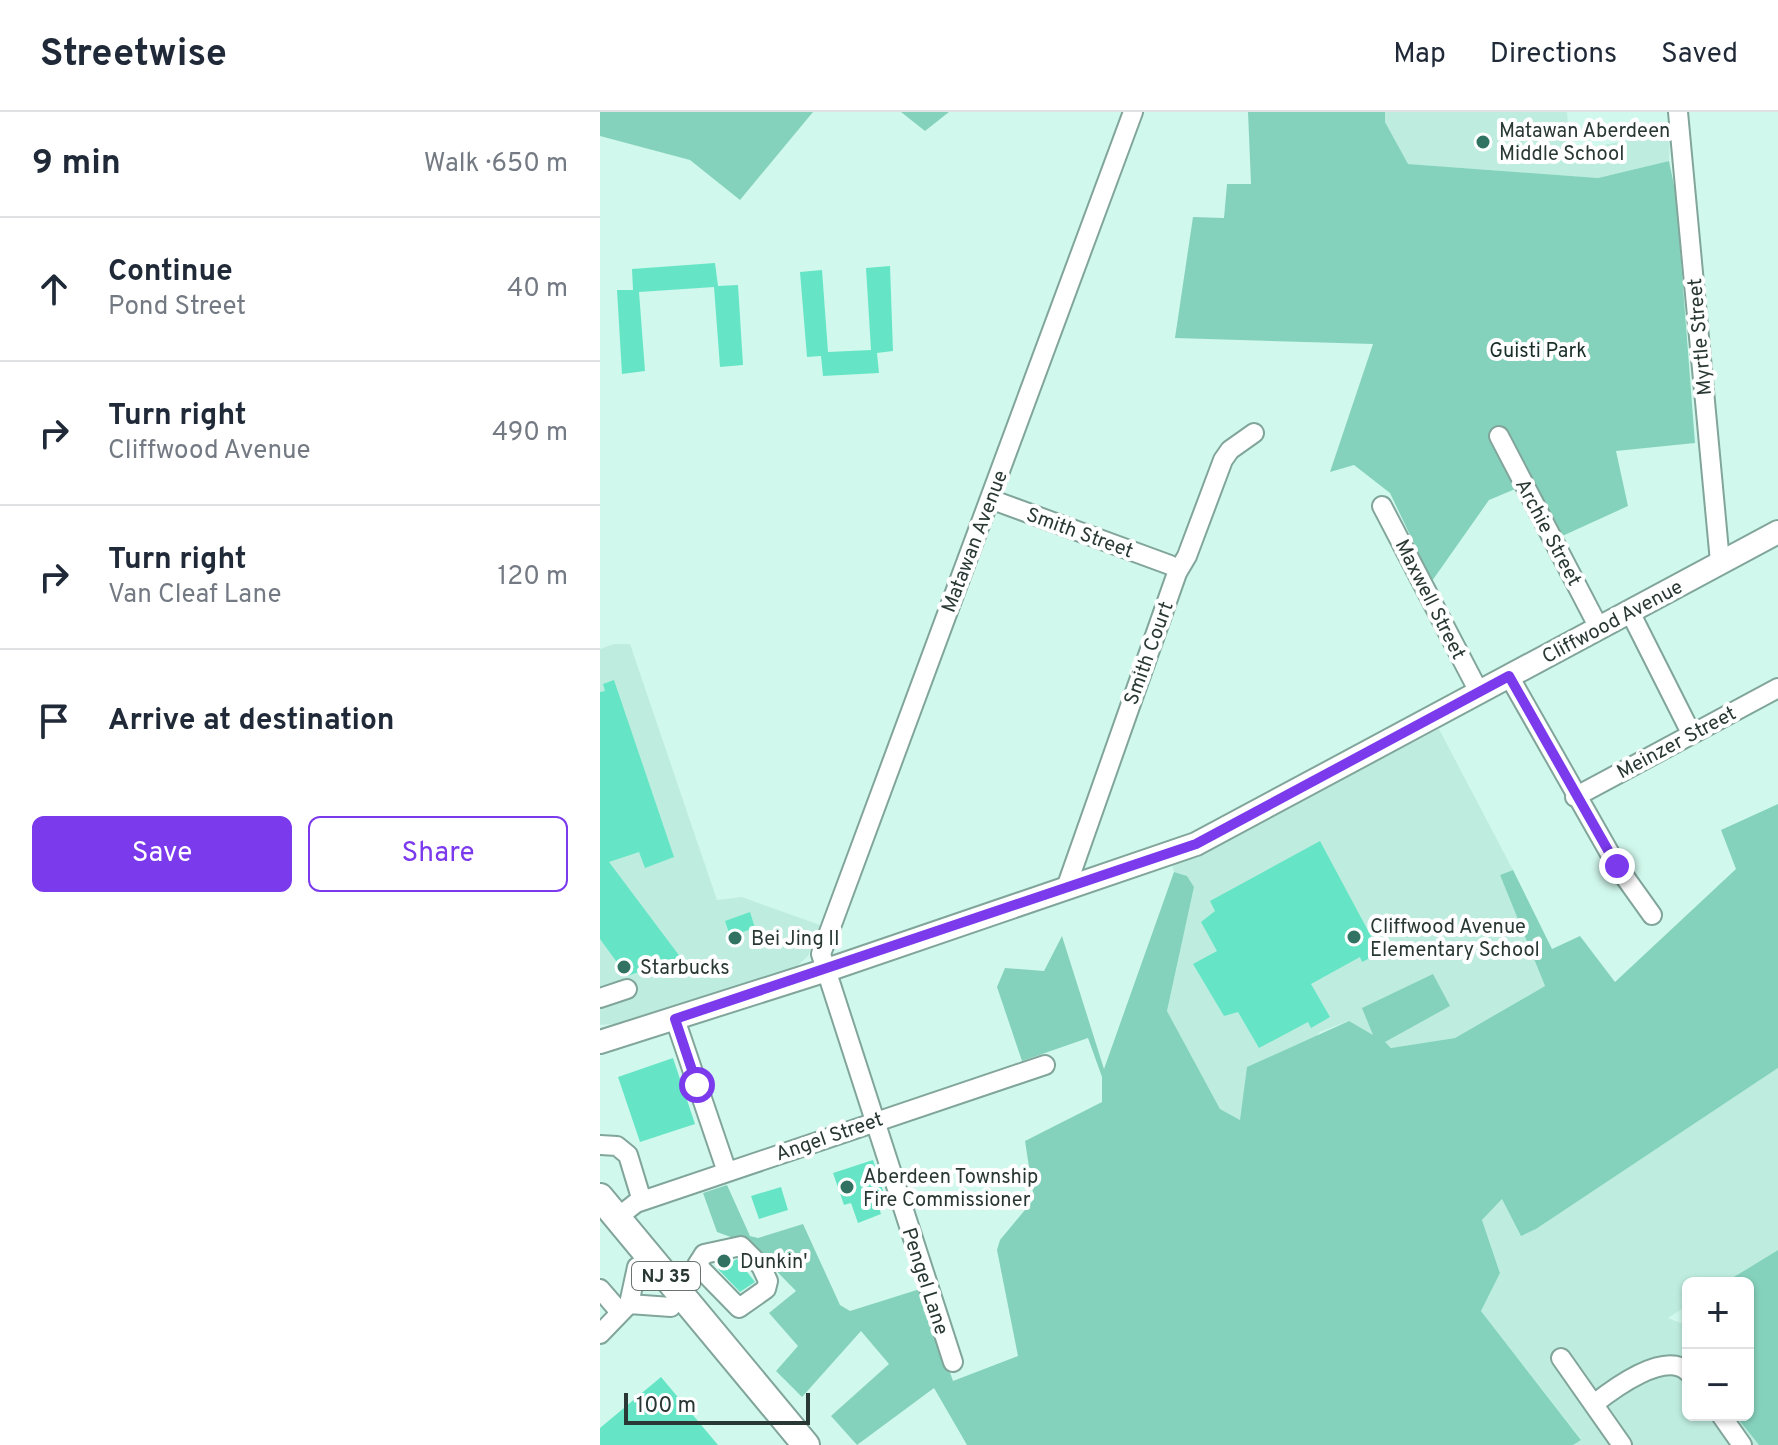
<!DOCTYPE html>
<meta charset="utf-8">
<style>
body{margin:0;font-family:Overpass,sans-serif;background:#f2f2f3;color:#1f2937}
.controls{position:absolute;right:24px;bottom:24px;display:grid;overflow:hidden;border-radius:12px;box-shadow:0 2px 6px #0004}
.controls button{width:72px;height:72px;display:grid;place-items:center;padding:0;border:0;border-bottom:2px solid #e0e1e3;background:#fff;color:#1f2937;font:40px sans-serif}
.scale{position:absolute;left:24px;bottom:20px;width:186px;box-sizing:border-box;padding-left:8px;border:4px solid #293834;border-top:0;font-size:22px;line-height:28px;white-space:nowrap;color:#293834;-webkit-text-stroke:6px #fff;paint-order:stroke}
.stop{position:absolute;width:24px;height:24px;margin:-18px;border:6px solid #7c3aed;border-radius:50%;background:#fff}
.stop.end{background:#7c3aed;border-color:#fff;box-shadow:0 2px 8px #0008}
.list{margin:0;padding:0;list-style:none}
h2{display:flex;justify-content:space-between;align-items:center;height:104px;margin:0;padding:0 32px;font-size:34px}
h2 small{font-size:26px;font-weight:400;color:#747a83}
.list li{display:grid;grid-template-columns:52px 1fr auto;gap:24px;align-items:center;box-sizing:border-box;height:144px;padding:0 32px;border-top:2px solid #e0e1e3}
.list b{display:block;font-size:30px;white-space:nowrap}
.list p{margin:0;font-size:26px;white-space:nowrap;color:#747a83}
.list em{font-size:26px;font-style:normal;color:#747a83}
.actions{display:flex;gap:16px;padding:24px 32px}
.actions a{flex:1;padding:18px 0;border:2px solid #7c3aed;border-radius:12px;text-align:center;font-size:28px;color:#7c3aed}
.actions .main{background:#7c3aed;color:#fff}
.icon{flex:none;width:44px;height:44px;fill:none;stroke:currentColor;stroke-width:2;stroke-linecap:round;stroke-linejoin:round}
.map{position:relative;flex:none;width:1178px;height:1333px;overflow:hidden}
header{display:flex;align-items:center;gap:48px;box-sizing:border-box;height:112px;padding:0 40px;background:#fff;border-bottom:2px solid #e0e1e3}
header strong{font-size:38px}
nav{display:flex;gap:44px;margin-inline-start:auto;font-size:28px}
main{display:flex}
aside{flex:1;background:#fff}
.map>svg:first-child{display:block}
</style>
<header>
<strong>Streetwise</strong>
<nav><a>Map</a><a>Directions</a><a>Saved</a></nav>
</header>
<main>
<aside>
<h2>9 min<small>Walk · 650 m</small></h2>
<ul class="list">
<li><svg class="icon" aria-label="ahead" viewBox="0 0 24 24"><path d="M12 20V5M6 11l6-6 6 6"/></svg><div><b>Continue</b><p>Pond Street</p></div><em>40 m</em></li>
<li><svg class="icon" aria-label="right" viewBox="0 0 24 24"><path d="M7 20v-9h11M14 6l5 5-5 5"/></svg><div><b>Turn right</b><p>Cliffwood Avenue</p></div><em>490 m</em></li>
<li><svg class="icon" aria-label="right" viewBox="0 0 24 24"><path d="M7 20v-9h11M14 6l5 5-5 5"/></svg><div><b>Turn right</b><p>Van Cleaf Lane</p></div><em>120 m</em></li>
<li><svg class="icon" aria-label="arrive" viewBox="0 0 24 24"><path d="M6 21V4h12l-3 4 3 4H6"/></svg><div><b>Arrive at destination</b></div></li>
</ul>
<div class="actions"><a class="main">Save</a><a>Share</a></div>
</aside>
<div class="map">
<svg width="1178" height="1333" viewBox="0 0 1178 1333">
<rect width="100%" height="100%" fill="#d1f8ec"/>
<path fill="#beeddf" d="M 785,0 L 967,0 L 970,39 L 1070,21 L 1069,49 L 998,66 L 807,52 L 785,10 Z
M 14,532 L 30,532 L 117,788 L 142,785 L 220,813 L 208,844 L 196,855 L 14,912 L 0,913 L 0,537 Z
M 839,617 L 913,758 L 900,763 L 945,874 L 855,926 L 792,936 L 748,909 L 720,920 L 640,1008 L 620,997 L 567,899 L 594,775 L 587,764 L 574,760 L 572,752 L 603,741 Z
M 1178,956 L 1178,1138 L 1124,1171 L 1088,1171 L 1088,1193 L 1068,1206 L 1088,1214 L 1088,1303 L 1135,1303 L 1159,1333 L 973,1333 L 981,1327 L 881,1199 L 900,1160 L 882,1108 L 903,1086 L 921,1123 L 936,1117 Z"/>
<path fill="#85d2bc" d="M 0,0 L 213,0 L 140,88 L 90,48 L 0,24 Z
M 301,0 L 349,0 L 325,19 Z
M 648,0 L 785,0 L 785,10 L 808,52 L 998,66 L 1069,49 L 1076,83 L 1095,331 L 1016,339 L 1028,394 L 958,426 L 932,370 L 889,388 L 832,469 L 790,381 L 754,353 L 730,360 L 773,232 L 575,226 L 593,105 L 624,106 L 627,72 L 651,72 Z
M 1178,692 L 1178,956 L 936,1117 L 921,1124 L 902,1087 L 882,1108 L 900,1161 L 881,1199 L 981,1328 L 973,1333 L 367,1333 L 334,1276 L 257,1333 L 231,1304 L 289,1252 L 261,1219 L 202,1285 L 176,1259 L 198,1234 L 169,1201 L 196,1179 L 150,1132 L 117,1120 L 103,1081 L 127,1073 L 150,1124 L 158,1126 L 203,1112 L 240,1193 L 250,1199 L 320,1177 L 353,1269 L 418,1244 L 397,1138 L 400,1128 L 434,1087 L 425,1029 L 502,990 L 502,965 L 488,926 L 422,949 L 397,875 L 405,856 L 444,859 L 462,824 L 504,957 L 574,760 L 587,764 L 594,775 L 567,899 L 620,997 L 640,1008 L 647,955 L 749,909 L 773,923 L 762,896 L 833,862 L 850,894 L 785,930 L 791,936 L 855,926 L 945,874 L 900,763 L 913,758 L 952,837 L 980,824 L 1015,870 L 1136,757 L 1121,718 Z
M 1178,1138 L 1178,1333 L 1159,1333 L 1135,1303 L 1148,1303 L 1148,1171 L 1124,1171 Z"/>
<path fill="#65e5c6" d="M 115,151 L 118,174 L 138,173 L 143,253 L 120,255 L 114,175 L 39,180 L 45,259 L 22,262 L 17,178 L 33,178 L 32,157 Z
M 290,154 L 293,239 L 277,241 L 279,261 L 223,264 L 221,244 L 207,245 L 200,160 L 222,158 L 228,240 L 271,238 L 266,156 Z
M 14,568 L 74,745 L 45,756 L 39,740 L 9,750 L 81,846 L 27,864 L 0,827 L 0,580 L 5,579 L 3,572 Z
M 720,729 L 780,841 L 762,850 L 760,845 L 711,872 L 730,905 L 711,916 L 708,910 L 659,936 L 638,900 L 624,904 L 593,852 L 617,839 L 601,810 L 615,799 L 610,789 Z
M 150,800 L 155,816 L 130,824 L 125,809 Z
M 73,946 L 95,1012 L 40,1030 L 18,965 Z
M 273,1048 L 283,1079 L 275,1082 L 281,1102 L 258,1111 L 251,1091 L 244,1093 L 233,1061 Z
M 181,1075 L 188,1098 L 159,1107 L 151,1084 Z
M 137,1147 L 155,1170 L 140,1180 L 118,1157 Z
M 61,1265 L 118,1333 L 0,1333 L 0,1316 Z"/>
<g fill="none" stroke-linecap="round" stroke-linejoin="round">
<g stroke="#81a59a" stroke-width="22">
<path id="minor" d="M 1078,0 L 1120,450
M 899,324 L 999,516
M 390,387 L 570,453
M 782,394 L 879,580
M 1030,500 L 1091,621
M 909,564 L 1017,754 L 1052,803
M 975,685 L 1178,576
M 466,776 L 577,461 L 587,444 L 623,348 L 630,338 L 654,321
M 0,886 L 27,877
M 75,907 L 127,1060
M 0,1033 L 17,1034 L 28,1043 L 42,1089
M 17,1106 L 36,1091 L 445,953
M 141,1134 L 161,1154 L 168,1169 L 166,1177 L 139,1196 L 97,1153 L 104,1142 Z
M 0,1177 L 19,1199
M 29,1192 L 37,1155
M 0,1222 L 29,1192 L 71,1195
M 961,1246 L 1022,1333
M 353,1250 L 221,842 L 533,0
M 994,1292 C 1013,1277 1065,1238 1088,1260
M 1121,1303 L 1142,1333"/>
</g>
<g stroke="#81a59a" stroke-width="26">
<path id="major" d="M 0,930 L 236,855 L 596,732 L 1178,420"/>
</g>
<g stroke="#81a59a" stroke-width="30">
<path id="highway" d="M 0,1085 L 206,1333"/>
</g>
<use href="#minor" stroke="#fff" stroke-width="18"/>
<use href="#major" stroke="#fff" stroke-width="22"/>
<use href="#highway" stroke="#fff" stroke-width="26"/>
</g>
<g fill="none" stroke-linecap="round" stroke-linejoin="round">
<path stroke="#7c3aed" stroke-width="10" d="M 97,973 L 75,907 L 596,732 L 909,564 L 1017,754"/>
</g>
<g fill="#317262" stroke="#fff" stroke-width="3">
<circle cx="883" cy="30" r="8"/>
<circle cx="754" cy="825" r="8"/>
<circle cx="135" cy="826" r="8"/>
<circle cx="24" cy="855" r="8"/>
<circle cx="247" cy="1075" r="8"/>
<circle cx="124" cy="1149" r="8"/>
</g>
<g text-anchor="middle" stroke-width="8" stroke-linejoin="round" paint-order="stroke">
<rect fill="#fff" stroke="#697471" stroke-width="2" x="32" y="1150" width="68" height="28" rx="6"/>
<g font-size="18" font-weight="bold" fill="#293834">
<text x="66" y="1170">NJ 35</text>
</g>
<g font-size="20" fill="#293834" stroke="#fff" text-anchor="start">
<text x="899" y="25">Matawan Aberdeen<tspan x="899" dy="23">Middle School</tspan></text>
<text x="770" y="821">Cliffwood Avenue<tspan x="770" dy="23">Elementary School</tspan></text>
<text x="151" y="833">Bei Jing II</text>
<text x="40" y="862">Starbucks</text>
<text x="263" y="1071">Aberdeen Township<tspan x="263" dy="23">Fire Commissioner</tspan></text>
<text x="140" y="1156">Dunkin'</text>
</g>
<g font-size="20" fill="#293834" stroke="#fff">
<text transform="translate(1099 225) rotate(-95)" y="7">Myrtle Street</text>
<text transform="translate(480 420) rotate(20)" y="7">Smith Street</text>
<text transform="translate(949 420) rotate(62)" y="7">Archie Street</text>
<text transform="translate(374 429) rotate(-69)" y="7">Matawan Avenue</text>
<text transform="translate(831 487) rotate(63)" y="7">Maxwell Street</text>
<text transform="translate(1012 509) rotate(-28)" y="7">Cliffwood Avenue</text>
<text transform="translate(548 541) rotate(-70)" y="7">Smith Court</text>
<text transform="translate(1076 630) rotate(-28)" y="7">Meinzer Street</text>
<text transform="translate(229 1024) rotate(-19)" y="7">Angel Street</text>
<text transform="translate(326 1169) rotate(72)" y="7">Pengel Lane</text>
</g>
<g font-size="20" fill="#182e28" stroke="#fff">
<text x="938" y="245">Guisti Park</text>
</g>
</g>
</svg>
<div class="controls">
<button>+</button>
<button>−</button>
</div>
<div class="scale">100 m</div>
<div class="stop" style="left:97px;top:973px"></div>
<div class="stop end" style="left:1017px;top:754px"></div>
</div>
</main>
